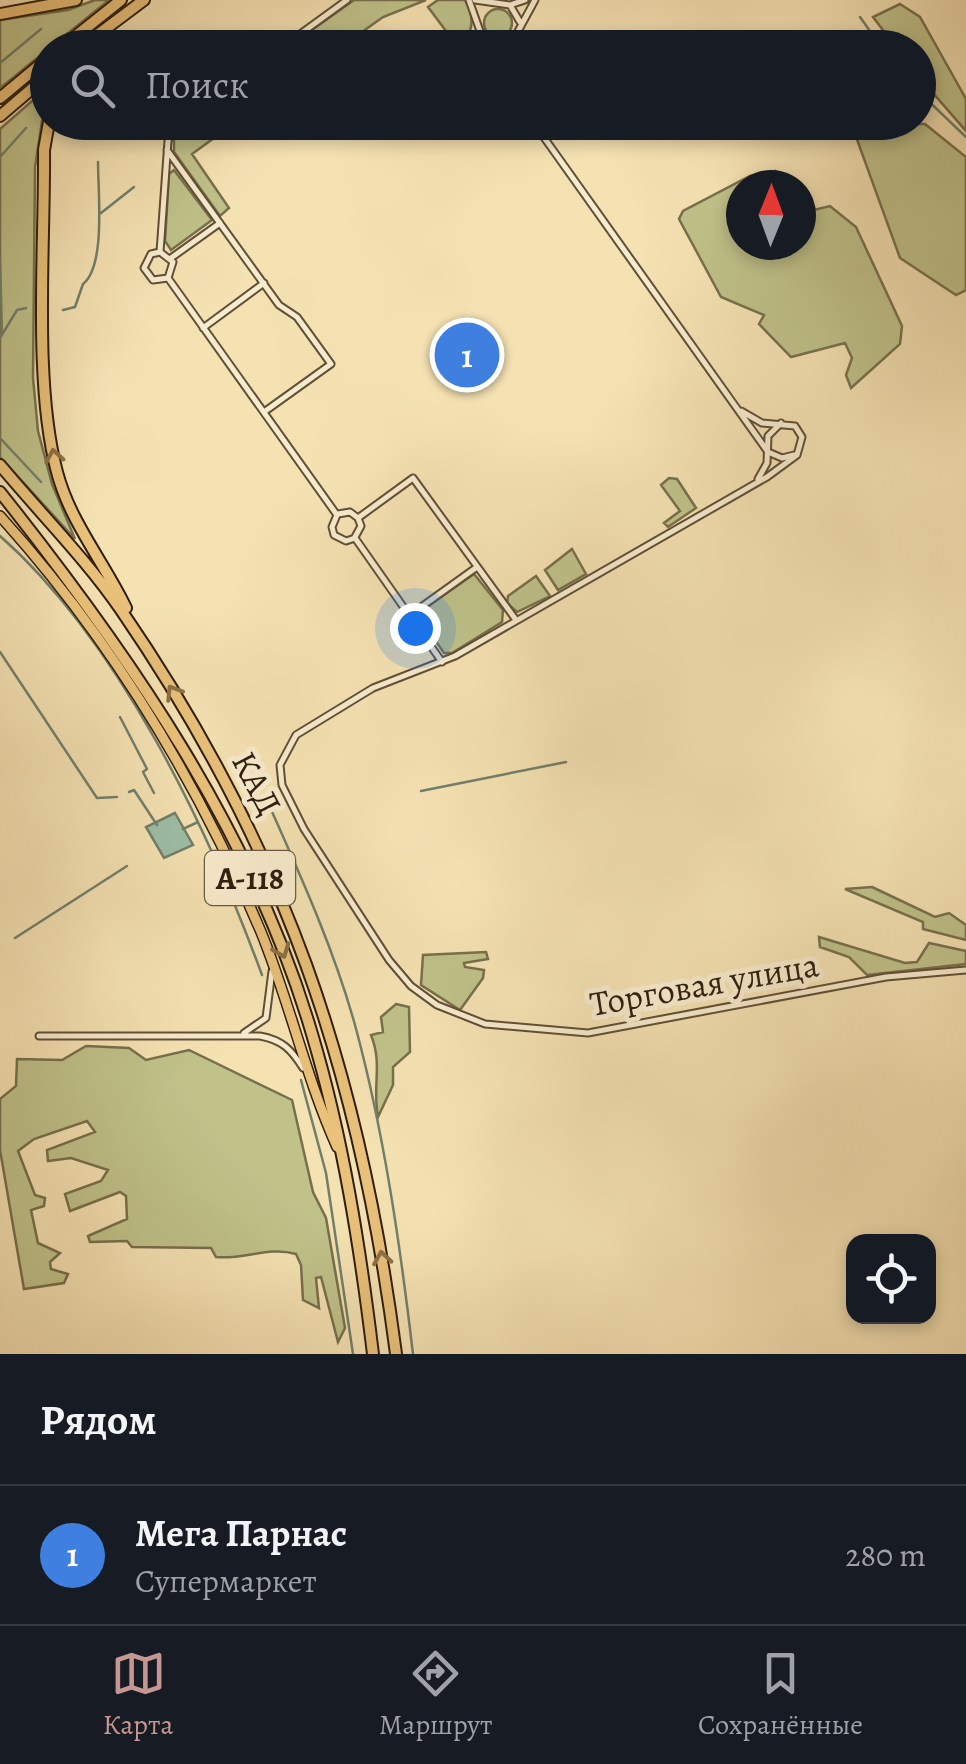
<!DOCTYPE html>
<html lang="ru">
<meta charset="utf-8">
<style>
body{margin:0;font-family:Alegreya,serif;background:#20242c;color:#f1f3f6}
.controls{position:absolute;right:30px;bottom:30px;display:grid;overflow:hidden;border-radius:20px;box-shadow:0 5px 15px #0003}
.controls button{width:90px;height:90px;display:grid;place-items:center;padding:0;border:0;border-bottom:2px solid #363941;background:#171b24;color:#f1f3f6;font:50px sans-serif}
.compass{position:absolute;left:726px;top:170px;width:90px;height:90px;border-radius:50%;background:#171b24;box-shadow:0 5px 15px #0003;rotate:1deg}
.you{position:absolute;left:415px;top:628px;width:35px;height:35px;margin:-25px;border:8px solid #fff;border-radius:50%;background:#1a73e8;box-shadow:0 0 0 15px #1a73e833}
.badge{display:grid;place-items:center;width:65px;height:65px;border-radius:50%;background:#c59692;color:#fff;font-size:32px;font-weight:700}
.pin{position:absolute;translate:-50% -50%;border:5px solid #fff;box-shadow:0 2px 10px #0006}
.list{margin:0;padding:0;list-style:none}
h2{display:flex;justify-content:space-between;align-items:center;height:130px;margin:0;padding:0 40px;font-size:42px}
h2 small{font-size:32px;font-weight:400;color:#9ea1a6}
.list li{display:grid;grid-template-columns:65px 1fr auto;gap:30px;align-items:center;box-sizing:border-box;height:140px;padding:0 40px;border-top:2px solid #363941}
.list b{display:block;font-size:38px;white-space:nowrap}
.list p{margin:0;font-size:32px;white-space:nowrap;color:#9ea1a6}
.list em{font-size:32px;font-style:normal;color:#9ea1a6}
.icon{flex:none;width:55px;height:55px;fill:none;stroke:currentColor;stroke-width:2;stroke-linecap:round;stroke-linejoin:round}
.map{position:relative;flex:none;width:966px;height:1354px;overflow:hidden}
.search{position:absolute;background:#171b24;box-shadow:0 5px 15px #0003;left:30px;right:30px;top:30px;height:110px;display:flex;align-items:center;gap:25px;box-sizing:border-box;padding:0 35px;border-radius:55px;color:#9ea1a6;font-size:38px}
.sheet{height:270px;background:#171b24}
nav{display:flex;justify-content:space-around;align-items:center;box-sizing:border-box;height:140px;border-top:2px solid #363941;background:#171b24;font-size:28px;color:#9ea1a6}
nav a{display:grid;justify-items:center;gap:5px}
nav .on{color:#c59692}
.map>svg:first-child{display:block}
</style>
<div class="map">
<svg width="966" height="1354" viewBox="0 0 966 1354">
<rect width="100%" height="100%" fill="#f5e2b3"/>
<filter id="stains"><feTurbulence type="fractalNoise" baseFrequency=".002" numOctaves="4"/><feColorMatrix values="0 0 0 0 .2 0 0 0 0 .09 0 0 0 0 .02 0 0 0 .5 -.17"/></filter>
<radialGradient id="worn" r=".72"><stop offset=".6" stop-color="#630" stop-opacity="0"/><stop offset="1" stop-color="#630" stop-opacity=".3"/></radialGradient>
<path fill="#c0c28a" stroke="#77704c" stroke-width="2.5" d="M 95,0 L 109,0 L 0,88 L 0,20 L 68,10 Z
M 354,0 L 426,0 L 383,17 L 341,47 L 288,47 Z
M 438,0 L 465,0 C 475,16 474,36 458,47 L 428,7 Z
M 900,4 L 920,17 L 966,99 L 966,131 L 919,77 L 918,48 L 896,47 L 873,17 Z
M484 23a14 14 0 1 1 28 0a14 14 0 1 1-28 0Z
M 47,88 L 35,167 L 33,378 L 38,431 L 52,484 L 75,539 L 0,457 L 0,129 Z
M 184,123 L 216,123 L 214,138 L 192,154 L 229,208 L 220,216 L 174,152 L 174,134 Z
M 851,123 L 925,124 L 966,157 L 966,290 L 956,295 L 900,258 Z
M 174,170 L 212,220 L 171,250 L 165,241 L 169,174 Z
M 775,171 L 776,179 L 769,185 L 741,185 L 741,245 L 801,245 L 801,213 L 830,206 L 856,227 L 902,326 L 900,344 L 851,388 L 846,375 L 852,358 L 845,343 L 791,357 L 759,324 L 764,315 L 721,297 L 679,219 L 683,211 L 750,176 Z
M 669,478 L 677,479 L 696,508 L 668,527 L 664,523 L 680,511 L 661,485 Z
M 572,549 L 586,574 L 558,590 L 545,570 Z
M 474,574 L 503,610 L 502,622 L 452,653 L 444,653 L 417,614 Z
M 536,576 L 550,596 L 517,612 L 507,603 L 508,596 Z
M 872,887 L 935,917 L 949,913 L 966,925 L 966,940 L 923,929 L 923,922 L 845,889 Z
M 819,937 L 905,963 L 917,962 L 929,943 L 966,951 L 966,964 L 867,975 L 849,957 L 820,947 Z
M 486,952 L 488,959 L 464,963 L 465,967 L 484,970 L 483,978 L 460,1010 L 421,985 L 423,955 Z
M 396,1004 L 409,1007 L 410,1052 L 393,1067 L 393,1085 L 378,1117 C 372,1085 383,1065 371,1035 L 383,1032 L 381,1017 Z
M 86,1046 L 129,1048 L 146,1060 L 189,1050 L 292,1100 L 313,1192 L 326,1218 L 345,1328 L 338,1342 L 321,1277 L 316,1278 L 319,1308 L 303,1300 L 301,1265 L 296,1254 C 268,1246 244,1260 216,1257 L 211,1248 L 132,1247 L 127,1241 L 90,1242 L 88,1236 L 127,1219 L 126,1196 L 120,1192 L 70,1211 L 65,1194 L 101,1181 L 108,1170 L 71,1158 L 48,1161 L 47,1150 L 95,1132 L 87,1121 L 34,1139 L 18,1151 L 35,1195 L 45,1198 L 44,1206 L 31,1210 L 38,1243 L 60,1253 L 50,1262 L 51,1269 L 68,1274 L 64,1283 L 24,1289 L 0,1150 L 0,1099 L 16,1086 L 17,1059 L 62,1060 Z"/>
<path fill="#9dbfa8" stroke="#717f6a" stroke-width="2.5" d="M 175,813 L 193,845 L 164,858 L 146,827 Z"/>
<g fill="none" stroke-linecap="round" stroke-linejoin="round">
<path stroke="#717f6a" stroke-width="2.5" d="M 860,17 L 882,48
M 0,63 L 41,29
M 918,91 L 966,137
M 0,157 L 26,128
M 101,213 L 134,187
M 0,259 L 2,334
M 63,310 L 75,307 L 83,284 C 106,266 98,192 98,162
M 0,338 L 17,310 L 26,308
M 0,438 L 41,482
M 0,536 C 119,641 208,828 262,975
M 0,652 L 97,798 L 117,797
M 120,717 L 147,769 L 143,772 L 154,793
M 421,791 L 566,762
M 129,792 L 134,790 L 157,825
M 269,805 C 301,877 334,949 355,1025 C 384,1132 400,1244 413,1354
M 183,829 L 198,822
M 15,938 L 127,866
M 301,1080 L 326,1173 L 353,1354"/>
<g stroke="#604f36" stroke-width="9">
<path id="street" d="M 469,0 L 486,48
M 475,0 L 510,5 L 525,0
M 510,5 L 520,22
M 485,39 L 505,43
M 281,48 L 347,0
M 503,48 L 516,35 L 535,0
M 533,122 L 768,452 L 782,458 L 794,455
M 167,150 L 279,305 L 297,317 L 331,364 L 264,412
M 160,252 L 168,141 L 176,122
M 160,252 L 151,254 L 144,268 L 153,280 L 168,278
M 160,252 L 173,262 L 168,278
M 171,258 L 220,223
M 168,278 L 337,515
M 203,328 L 264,283
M 741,411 L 762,423 L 795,426 L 802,437 L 797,455 L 767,477 L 455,656 L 373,688 L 296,735 L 280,765 L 282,785 L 304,829 L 389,960 L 411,986 L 437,1005 L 485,1024 L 588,1033 L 886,977 L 966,970
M 758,479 L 767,463 L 768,436 L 781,423
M 338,514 L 350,512 L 358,518
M 337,515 L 332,527 L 334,535 L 346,541 L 355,538
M 358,518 L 413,478 L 516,620
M 355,537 L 361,526 L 358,518
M 355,538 L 442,662
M 410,615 L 477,567
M 244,1033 L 266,1018 L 272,971
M 39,1036 L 260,1036 C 282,1040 291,1049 303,1068"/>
</g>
<g stroke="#2e1e0d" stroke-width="12">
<path id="primary" d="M 0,516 C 111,639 197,780 261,932 C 290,1003 306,1078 337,1147"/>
</g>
<g stroke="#2e1e0d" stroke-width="14">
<path id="highway" d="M 0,14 L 76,0
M 61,48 L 121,0
M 80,48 L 144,0
M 0,98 L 48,58
M 0,116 L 48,75
M 49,122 L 44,150 C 45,245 33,383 57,472 C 70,522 104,562 126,608
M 0,465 C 40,513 86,559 121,610 C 285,849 359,1069 396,1354
M 0,492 C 129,654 253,832 312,1034 C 343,1138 360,1247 373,1354"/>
</g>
<use href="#street" stroke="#f8ecce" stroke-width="5"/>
<use href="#primary" stroke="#eac17a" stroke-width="9"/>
<use href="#highway" stroke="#eac17a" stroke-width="10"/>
</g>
<defs><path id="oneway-chevron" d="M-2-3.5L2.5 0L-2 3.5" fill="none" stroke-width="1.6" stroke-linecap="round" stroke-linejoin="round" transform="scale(2.5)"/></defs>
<g stroke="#8c7044">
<use href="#oneway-chevron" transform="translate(54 456) rotate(-100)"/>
<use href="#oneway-chevron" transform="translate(173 692) rotate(-122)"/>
<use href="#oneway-chevron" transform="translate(282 951) rotate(69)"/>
<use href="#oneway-chevron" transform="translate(382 1258) rotate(-99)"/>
</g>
<g text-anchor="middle" stroke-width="10" stroke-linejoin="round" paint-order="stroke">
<rect fill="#f8ecce" stroke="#6b5c47" stroke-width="2.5" x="205" y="851" width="90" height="54" rx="8"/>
<g font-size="32" font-weight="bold" fill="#2e1e0d">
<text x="250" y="889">А-118</text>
</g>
<g font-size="35" fill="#2e1e0d" stroke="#f8ecce">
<text transform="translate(257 783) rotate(62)" y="12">КАД</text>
<text transform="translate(704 984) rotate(-10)" y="12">Торговая улица</text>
</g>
</g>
<rect width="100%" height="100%" filter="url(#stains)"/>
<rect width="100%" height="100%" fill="url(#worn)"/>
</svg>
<div class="controls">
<button><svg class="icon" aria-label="locate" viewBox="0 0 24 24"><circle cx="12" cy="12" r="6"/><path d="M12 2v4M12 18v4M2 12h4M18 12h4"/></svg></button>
</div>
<svg class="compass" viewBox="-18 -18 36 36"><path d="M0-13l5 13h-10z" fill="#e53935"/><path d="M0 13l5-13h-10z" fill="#9ea1a6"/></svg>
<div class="you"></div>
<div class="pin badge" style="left:467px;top:355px;background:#3f7fe0">1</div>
<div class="search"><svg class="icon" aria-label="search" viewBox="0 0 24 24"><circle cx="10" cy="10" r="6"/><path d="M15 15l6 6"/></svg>Поиск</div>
</div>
<section class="sheet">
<h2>Рядом<small></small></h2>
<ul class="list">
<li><span class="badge" style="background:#3f7fe0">1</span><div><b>Мега Парнас</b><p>Супермаркет</p></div><em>280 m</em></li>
</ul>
</section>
<nav>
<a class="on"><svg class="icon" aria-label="map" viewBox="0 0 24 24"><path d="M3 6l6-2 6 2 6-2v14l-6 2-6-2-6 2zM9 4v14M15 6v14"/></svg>Карта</a>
<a><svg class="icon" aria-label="directions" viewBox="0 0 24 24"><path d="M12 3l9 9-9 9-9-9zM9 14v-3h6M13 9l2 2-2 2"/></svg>Маршрут</a>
<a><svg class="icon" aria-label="saved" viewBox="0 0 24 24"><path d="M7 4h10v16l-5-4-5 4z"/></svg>Сохранённые</a>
</nav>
